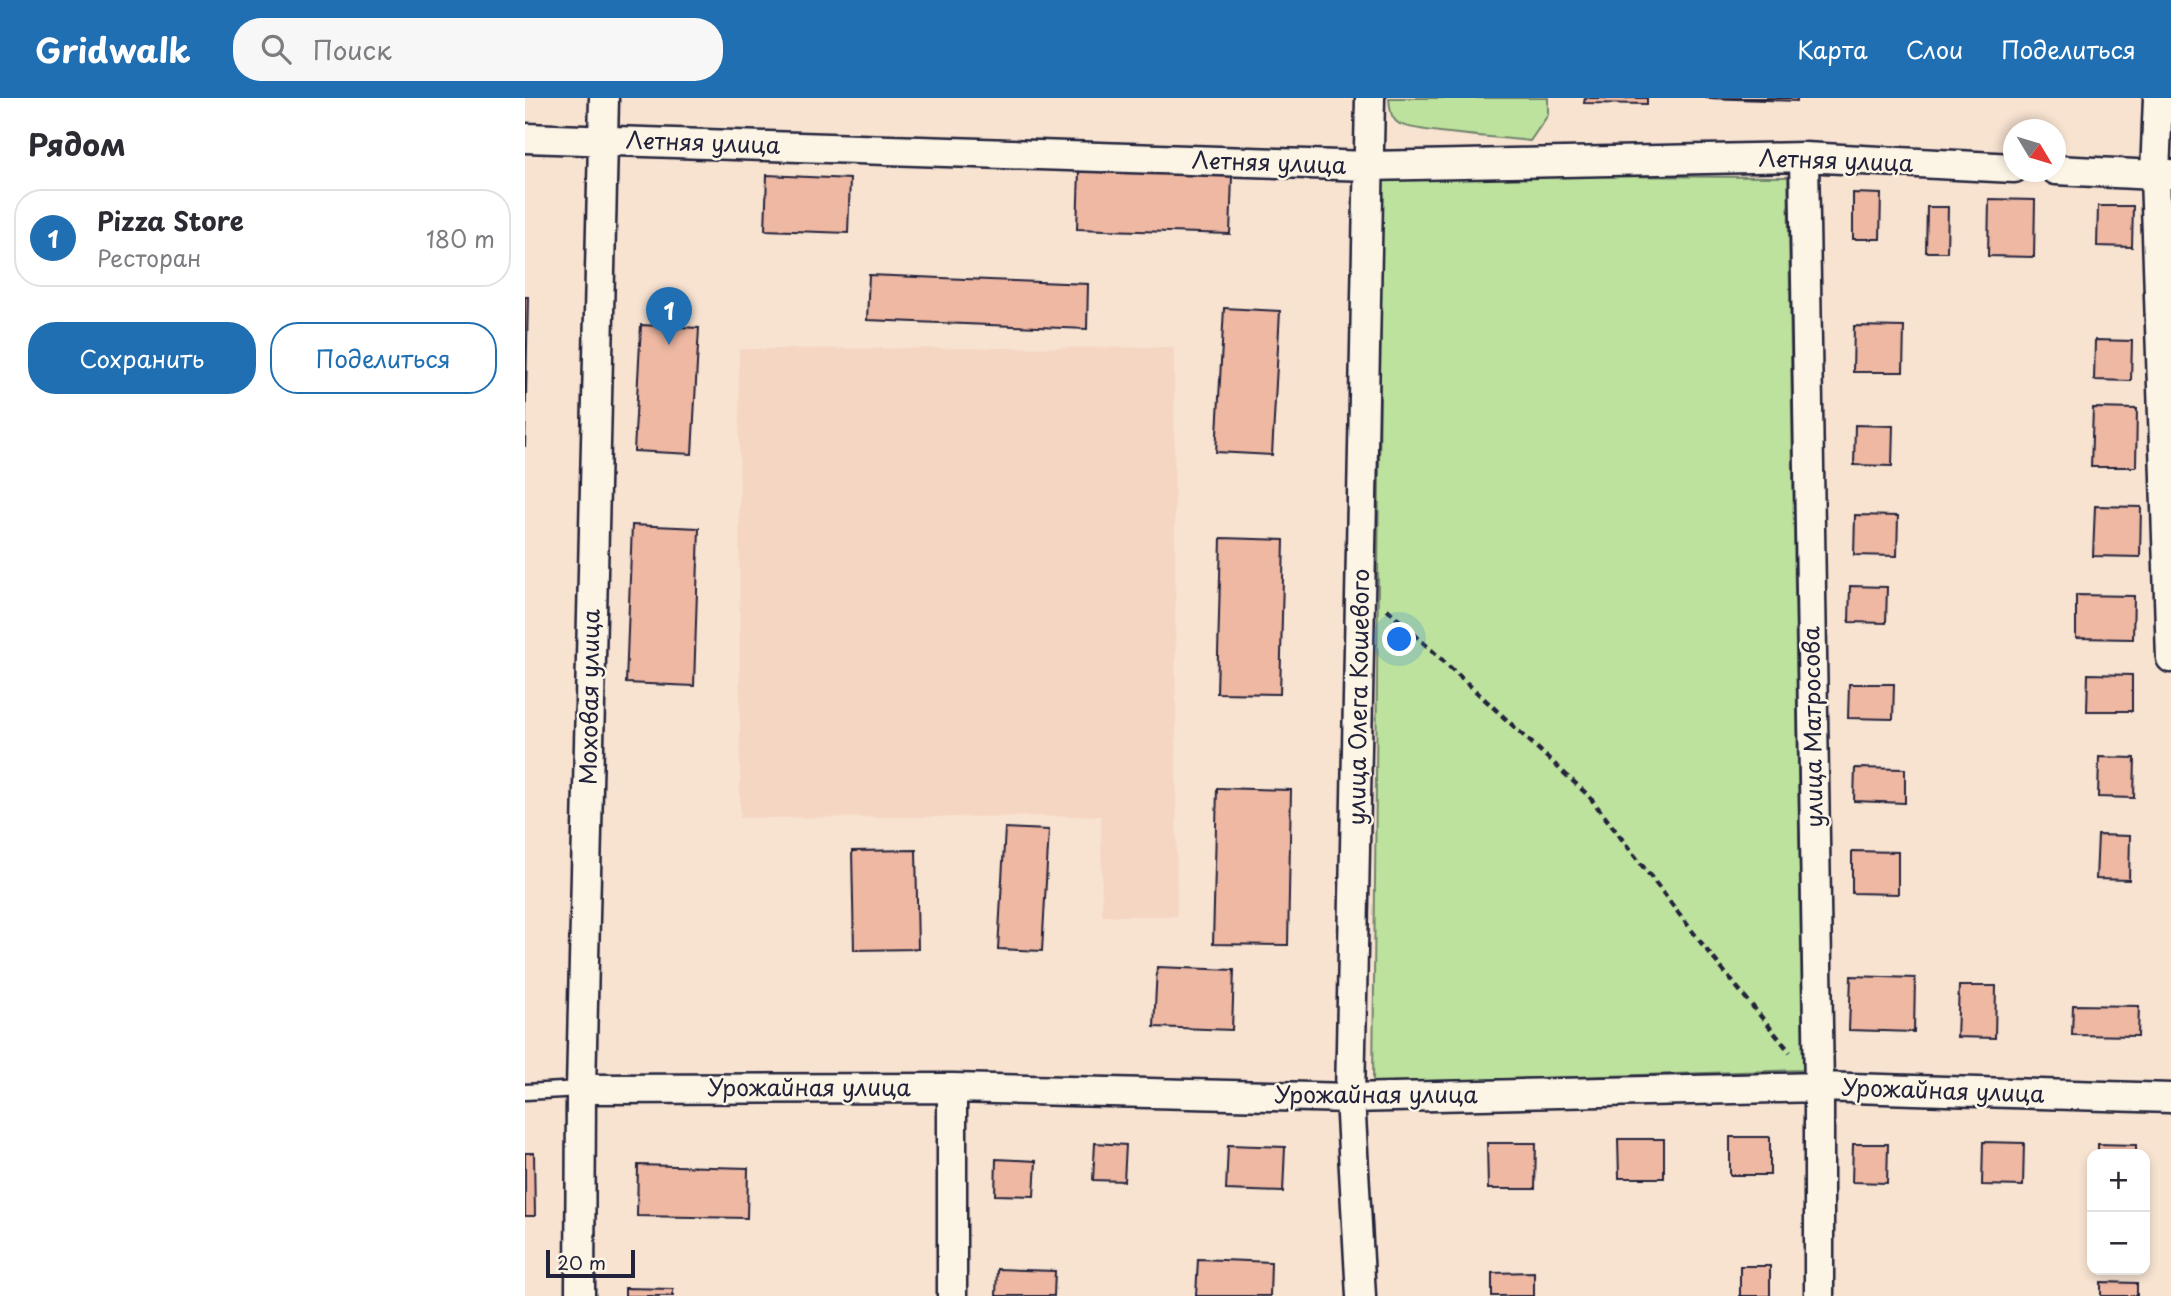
<!DOCTYPE html>
<html lang="ru">
<meta charset="utf-8">
<style>
body{margin:0;font-family:"Playpen Sans",sans-serif;background:#f7f7f7;color:#2b2b33}
.controls{position:absolute;right:21px;bottom:21px;display:grid;overflow:hidden;border-radius:14px;box-shadow:0 4px 10px #0003}
.controls button{width:63px;height:63px;display:grid;place-items:center;padding:0;border:0;border-bottom:2px solid #e1e1e2;background:#fff;color:#2b2b33;font:35px sans-serif}
.compass{position:absolute;left:1478px;top:21px;width:63px;height:63px;border-radius:50%;background:#fff;box-shadow:0 4px 10px #0003;rotate:128deg}
.scale{position:absolute;left:21px;bottom:18px;width:89px;box-sizing:border-box;padding-left:7px;border:4px solid #22223b;border-top:0;font-size:19px;line-height:24px;white-space:nowrap;color:#22223b;-webkit-text-stroke:5px #fcf5e5;paint-order:stroke}
.you{position:absolute;left:875px;top:542px;width:24px;height:24px;margin:-18px;border:5px solid #fff;border-radius:50%;background:#1a73e8;box-shadow:0 0 0 10px #1a73e833}
.badge{display:grid;place-items:center;width:46px;height:46px;border-radius:50%;background:#1f6fb2;color:#fff;font-size:23px;font-weight:700}
.pin{position:absolute;translate:-50% -58px;filter:drop-shadow(0 2px 4px #0008)}
.pin::after{content:'';position:absolute;top:37px;width:24px;height:21px;background:inherit;clip-path:polygon(0 0,100% 0,50% 100%)}
.list{margin:0;padding:0;list-style:none}
h2{display:flex;justify-content:space-between;align-items:center;height:91px;margin:0;padding:0 28px;font-size:30px}
h2 small{font-size:23px;font-weight:400;color:#7c7c81}
.list li{display:grid;grid-template-columns:46px 1fr auto;gap:21px;align-items:center;box-sizing:border-box;height:98px;margin:0 14px 14px;padding:0 14px;border:2px solid #e1e1e2;border-radius:28px}
.list b{display:block;font-size:26px;white-space:nowrap}
.list p{margin:0;font-size:23px;white-space:nowrap;color:#7c7c81}
.list em{font-size:23px;font-style:normal;color:#7c7c81}
.actions{display:flex;gap:14px;padding:21px 28px}
.actions a{flex:1;padding:16px 0;border:2px solid #1f6fb2;border-radius:28px;text-align:center;font-size:24px;color:#1f6fb2}
.actions .main{background:#1f6fb2;color:#fff}
.icon{flex:none;width:38px;height:38px;fill:none;stroke:currentColor;stroke-width:2;stroke-linecap:round;stroke-linejoin:round}
.map{position:relative;flex:none;width:1646px;height:1198px;overflow:hidden}
header{display:flex;align-items:center;gap:42px;box-sizing:border-box;height:98px;padding:0 35px;background:#1f6fb2;color:#fff}
header strong{font-size:33px}
nav{display:flex;gap:38px;margin-inline-start:auto;font-size:24px}
.search{width:490px;height:63px;background:#f7f7f7;display:flex;align-items:center;gap:18px;box-sizing:border-box;padding:0 24px;border-radius:28px;color:#7c7c81;font-size:26px}
main{display:flex}
aside{flex:1;background:#fff}
.map>svg:first-child{display:block}
</style>
<header>
<strong>Gridwalk</strong>
<div class="search"><svg class="icon" aria-label="search" viewBox="0 0 24 24"><circle cx="10" cy="10" r="6"/><path d="M15 15l6 6"/></svg>Поиск</div>
<nav><a>Карта</a><a>Слои</a><a>Поделиться</a></nav>
</header>
<main>
<aside>
<h2>Рядом<small></small></h2>
<ul class="list">
<li><span class="badge">1</span><div><b>Pizza Store</b><p>Ресторан</p></div><em>180 m</em></li>
</ul>
<div class="actions"><a class="main">Сохранить</a><a>Поделиться</a></div>
</aside>
<div class="map">
<svg width="1646" height="1198" viewBox="0 0 1646 1198">
<rect width="100%" height="100%" fill="#f8e3d1"/>
<filter id="ink" filterUnits="userSpaceOnUse"><feTurbulence type="fractalNoise" baseFrequency=".0143" numOctaves="2"/><feDisplacementMap in="SourceGraphic" scale="14" xChannelSelector="R" yChannelSelector="G"/><feConvolveMatrix kernelMatrix="1 2 1 2 8 2 1 2 1" color-interpolation-filters="sRGB"/></filter>
<g filter="url(#ink)">
<path fill="#f5d6c3" d="M 649,249 L 652,818 L 577,818 L 576,718 L 215,720 L 214,251 Z"/>
<path fill="#bde29d" stroke="#70826c" stroke-width="2" d="M 864,0 L 1023,0 L 1023,17 L 1005,43 C 983,40 885,34 873,25 C 865,19 865,10 864,0 Z
M 857,77 L 1263,79 L 1278,972 L 848,985 Z"/>
<path fill="#eeb8a3" stroke="#22223b" stroke-width="2" d="M 1060,0 L 1122,0 L 1122,6 L 1059,5 Z
M 1180,0 L 1272,0 L 1272,3 Z
M 554,73 L 707,78 L 705,136 L 552,131 Z
M 242,77 L 325,81 L 323,135 L 240,132 Z
M 1328,95 L 1356,96 L 1355,141 L 1328,141 Z
M 1464,101 L 1510,102 L 1509,159 L 1463,158 Z
M 1573,108 L 1608,108 L 1607,149 L 1572,148 Z
M 1402,109 L 1423,109 L 1422,154 L 1401,154 Z
M 344,177 L 563,186 L 562,231 L 342,222 Z
M 0,199 L 3,199 L 0,349 Z
M 699,210 L 755,213 L 747,357 L 691,354 Z
M 116,227 L 174,230 L 167,356 L 109,353 Z
M 1329,228 L 1379,229 L 1378,274 L 1328,274 Z
M 1570,242 L 1607,243 L 1606,283 L 1569,282 Z
M 1568,310 L 1612,311 L 1611,369 L 1566,369 Z
M 1330,327 L 1368,328 L 1367,368 L 1329,367 Z
M 1570,408 L 1616,409 L 1615,459 L 1568,458 Z
M 1330,417 L 1373,418 L 1372,458 L 1329,457 Z
M 107,427 L 174,430 L 169,588 L 101,585 Z
M 696,440 L 759,442 L 755,596 L 692,595 Z
M 1325,488 L 1362,489 L 1361,525 L 1324,524 Z
M 1551,497 L 1609,498 L 1608,541 L 1551,540 Z
M 1563,576 L 1607,577 L 1607,613 L 1562,613 Z
M 1324,586 L 1369,586 L 1368,621 L 1323,620 Z
M 1574,659 L 1610,660 L 1609,700 L 1573,699 Z
M 1330,670 L 1380,671 L 1380,705 L 1329,703 Z
M 692,690 L 766,692 L 763,847 L 688,846 Z
M 480,730 L 524,732 L 517,853 L 473,851 Z
M 1573,737 L 1605,738 L 1604,782 L 1571,781 Z
M 391,752 L 393,851 L 329,852 L 327,753 Z
M 1327,753 L 1373,754 L 1373,796 L 1327,795 Z
M 632,869 L 709,872 L 707,932 L 629,929 Z
M 1326,878 L 1390,880 L 1389,934 L 1324,932 Z
M 1434,888 L 1471,888 L 1470,940 L 1432,939 Z
M 1548,907 L 1614,908 L 1613,938 L 1547,937 Z
M 1205,1039 L 1245,1039 L 1245,1077 L 1205,1077 Z
M 1093,1041 L 1139,1041 L 1139,1080 L 1094,1080 Z
M 1458,1044 L 1499,1045 L 1498,1088 L 1457,1087 Z
M 570,1045 L 601,1047 L 599,1083 L 568,1082 Z
M 962,1045 L 1011,1045 L 1010,1091 L 963,1091 Z
M 1328,1046 L 1363,1046 L 1362,1085 L 1327,1084 Z
M 1573,1046 L 1611,1047 L 1611,1056 L 1573,1056 Z
M 703,1047 L 760,1049 L 758,1094 L 701,1092 Z
M 0,1055 L 9,1055 L 10,1118 L 0,1118 Z
M 471,1061 L 511,1063 L 509,1098 L 470,1097 Z
M 113,1067 L 223,1070 L 222,1120 L 112,1118 Z
M 673,1161 L 746,1164 L 745,1198 L 671,1198 Z
M 1215,1168 L 1245,1168 L 1245,1198 L 1215,1198 Z
M 472,1171 L 530,1173 L 529,1198 L 471,1198 Z
M 1009,1174 L 1009,1198 L 967,1198 L 967,1175 Z
M 1576,1184 L 1612,1185 L 1612,1198 L 1576,1198 Z
M 100,1190 L 148,1191 L 148,1198 L 100,1198 Z"/>
<g fill="none" stroke-linecap="round" stroke-linejoin="round">
<g stroke="#22223b" stroke-width="19">
<path id="lane" d="M 0,994 L 56,991"/>
</g>
<g stroke="#22223b" stroke-width="33">
<path id="street" d="M 1633,0 L 1630,77 L 1646,560
M 0,40 L 844,68 L 1279,59 L 1489,70
M 1279,59 L 1294,989 L 1294,1198
M 1531,72 L 1630,77 L 1646,76
M 56,991 L 427,990 L 825,1000 L 1294,989 L 1646,1000
M 55,1198 L 56,991 L 79,0
M 427,1198 L 427,990
M 836,1198 L 825,1000 L 845,0"/>
</g>
<path stroke="#22223b" stroke-width="4.5" stroke-dasharray="7 5" stroke-linecap="butt" d="M 862,511 L 1064,698 L 1184,855 L 1265,954"/>
<use href="#lane" stroke="#fcf5e5" stroke-width="14"/>
<use href="#street" stroke="#fcf5e5" stroke-width="28"/>
</g>
</g>
<g text-anchor="middle" stroke-width="5" stroke-linejoin="round" paint-order="stroke">
<g font-size="23" fill="#22223b" stroke="#fcf5e5">
<text transform="translate(178 45) rotate(2)" y="8">Летняя улица</text>
<text transform="translate(1311 63) rotate(2)" y="8">Летняя улица</text>
<text transform="translate(744 65) rotate(2)" y="8">Летняя улица</text>
<text transform="translate(65 599) rotate(-89)" y="8">Моховая улица</text>
<text transform="translate(834 599) rotate(-89)" y="8">улица Олега Кошевого</text>
<text transform="translate(1288 629) rotate(-91)" y="8">улица Матросова</text>
<text x="284" y="998">Урожайная улица</text>
<text transform="translate(1418 993) rotate(2)" y="8">Урожайная улица</text>
<text x="851" y="1005">Урожайная улица</text>
</g>
</g>
</svg>
<div class="controls">
<button>+</button>
<button>−</button>
</div>
<svg class="compass" viewBox="-18 -18 36 36"><path d="M0-13l5 13h-10z" fill="#e53935"/><path d="M0 13l5-13h-10z" fill="#7c7c81"/></svg>
<div class="scale">20 m</div>
<div class="you"></div>
<div class="pin badge" style="left:144px;top:247px">1</div>
</div>
</main>
